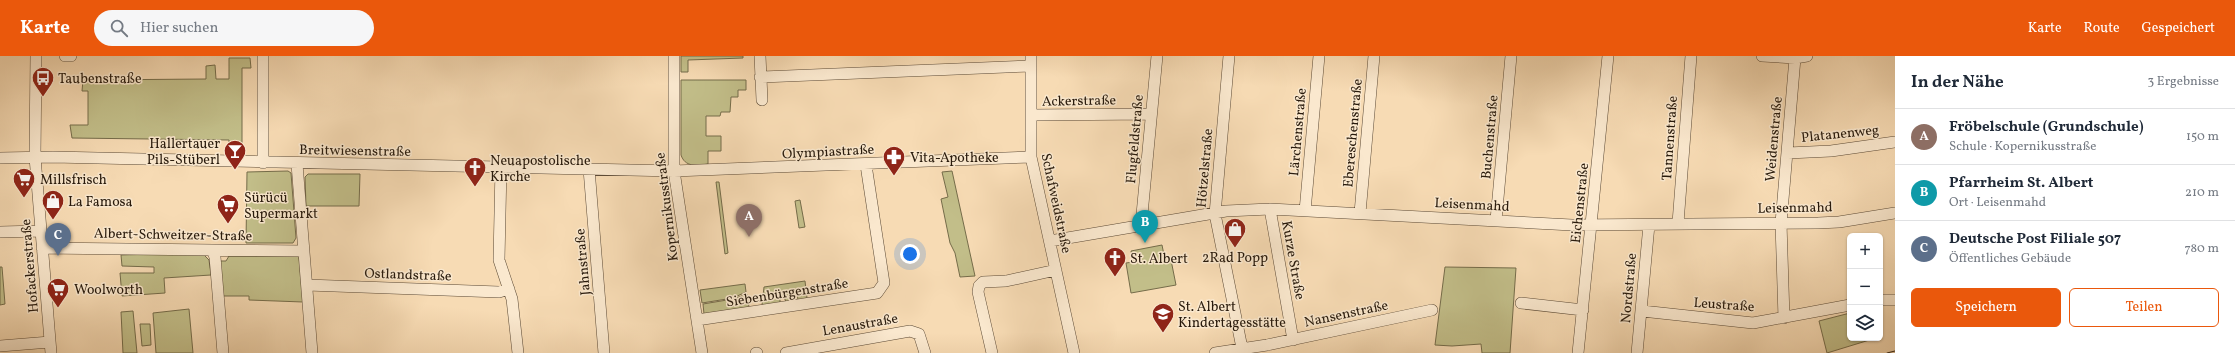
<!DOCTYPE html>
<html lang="de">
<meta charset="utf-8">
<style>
body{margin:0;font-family:Vollkorn,serif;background:#f6f6f7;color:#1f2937}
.controls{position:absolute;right:12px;bottom:12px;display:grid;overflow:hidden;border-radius:6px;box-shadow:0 1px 3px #0004}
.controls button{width:36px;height:36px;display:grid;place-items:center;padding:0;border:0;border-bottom:1px solid #e0e1e3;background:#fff;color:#1f2937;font:20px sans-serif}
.you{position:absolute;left:910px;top:198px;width:14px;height:14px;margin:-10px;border:3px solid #fff;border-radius:50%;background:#1a73e8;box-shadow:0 0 0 6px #1a73e833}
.badge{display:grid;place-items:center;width:26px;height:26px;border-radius:50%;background:#ea580c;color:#fff;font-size:13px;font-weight:700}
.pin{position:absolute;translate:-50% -33px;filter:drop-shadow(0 1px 2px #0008)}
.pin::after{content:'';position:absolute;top:21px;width:14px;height:12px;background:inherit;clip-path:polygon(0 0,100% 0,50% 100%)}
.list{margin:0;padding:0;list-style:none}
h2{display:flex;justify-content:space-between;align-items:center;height:52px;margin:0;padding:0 16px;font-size:17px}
h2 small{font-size:13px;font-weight:400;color:#747a83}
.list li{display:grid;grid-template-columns:26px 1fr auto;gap:12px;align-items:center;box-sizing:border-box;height:56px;padding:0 16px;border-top:1px solid #e0e1e3}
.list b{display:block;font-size:15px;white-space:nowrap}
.list p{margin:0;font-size:13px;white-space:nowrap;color:#747a83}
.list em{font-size:13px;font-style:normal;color:#747a83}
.actions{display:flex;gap:8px;padding:12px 16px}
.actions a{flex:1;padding:9px 0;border:1px solid #ea580c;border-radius:6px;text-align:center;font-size:14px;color:#ea580c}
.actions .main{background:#ea580c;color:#fff}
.icon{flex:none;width:22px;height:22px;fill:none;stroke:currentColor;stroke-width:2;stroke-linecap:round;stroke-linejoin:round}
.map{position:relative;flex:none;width:1895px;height:297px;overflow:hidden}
header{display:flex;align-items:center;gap:24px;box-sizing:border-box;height:56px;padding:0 20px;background:#ea580c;color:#fff}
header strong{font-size:19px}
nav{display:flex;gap:22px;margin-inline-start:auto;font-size:14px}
.search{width:280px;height:36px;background:#f6f6f7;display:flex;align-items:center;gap:10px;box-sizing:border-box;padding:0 14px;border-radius:22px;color:#747a83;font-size:15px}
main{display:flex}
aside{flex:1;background:#fff}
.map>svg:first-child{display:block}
</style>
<header>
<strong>Karte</strong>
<div class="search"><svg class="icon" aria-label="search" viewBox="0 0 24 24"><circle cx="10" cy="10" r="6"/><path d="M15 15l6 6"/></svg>Hier suchen</div>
<nav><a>Karte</a><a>Route</a><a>Gespeichert</a></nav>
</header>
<main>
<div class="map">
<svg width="1895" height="297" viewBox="0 0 1895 297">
<rect width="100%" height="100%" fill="#f7dbb4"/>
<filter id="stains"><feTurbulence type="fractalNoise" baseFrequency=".005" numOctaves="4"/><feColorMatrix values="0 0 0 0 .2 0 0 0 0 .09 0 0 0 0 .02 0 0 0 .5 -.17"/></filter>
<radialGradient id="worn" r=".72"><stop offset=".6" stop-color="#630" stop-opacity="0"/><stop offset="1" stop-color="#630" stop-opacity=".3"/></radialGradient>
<path fill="#c2be89" stroke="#756c4a" d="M 681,0 L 743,0 L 743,2 L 688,4 L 688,16 L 681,16 Z
M 229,2 L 250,2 L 251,12 L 242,12 L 242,91 L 229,90 L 229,84 L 72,82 L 70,69 L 88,69 L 88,35 L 82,35 L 83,24 L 206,23 L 206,10 L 215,9 L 216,23 L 229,23 Z
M 681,24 L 746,24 L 746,34 L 738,34 L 738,41 L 731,41 L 730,56 L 721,56 L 720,60 L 706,60 L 706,80 L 721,80 L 721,95 L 708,95 L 708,108 C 696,110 685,111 681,99 Z
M 288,115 L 291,117 L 296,182 L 293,187 L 246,187 L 247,116 Z
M 952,115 L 975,220 L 960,221 L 955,197 L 950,187 L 941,143 L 948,141 L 942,116 Z
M 308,118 L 360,118 L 359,150 L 306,150 L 305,121 Z
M 716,126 L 719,126 L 728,197 L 725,198 Z
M 800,144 L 805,171 L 799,172 L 795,145 Z
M 1162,189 L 1165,204 L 1171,204 L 1176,229 L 1131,237 L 1126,207 L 1133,206 L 1131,195 Z
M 154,198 L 204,199 L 209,204 L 211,219 L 164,222 L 165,237 L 122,240 L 120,217 L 154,217 L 154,211 L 122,210 L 121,199 Z
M 229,200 L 299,200 L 303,246 L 249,244 L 249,240 L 223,240 L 220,205 L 226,205 Z
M 0,211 L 2,211 L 5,248 L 0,249 Z
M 1445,211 L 1516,212 L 1510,297 L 1482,297 L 1481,288 L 1452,290 L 1435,289 Z
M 805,225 L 807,242 L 798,244 L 797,238 L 793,239 L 793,245 L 786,246 L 784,241 L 780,241 L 780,247 L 762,249 L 764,231 Z
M 745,228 L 746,236 L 733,242 L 702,247 L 700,234 Z
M 747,238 L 749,251 L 704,258 L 703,248 L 733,243 Z
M 189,253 L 193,297 L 156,297 L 153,257 Z
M 133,255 L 137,297 L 123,297 L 121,256 Z
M 1850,257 L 1850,282 L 1876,282 L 1827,297 L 1819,265 Z
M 140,268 L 150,268 L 151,289 L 142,290 Z"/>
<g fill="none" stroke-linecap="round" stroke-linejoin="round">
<g stroke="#5c4a36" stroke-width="12">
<path id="minor" d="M 36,0 L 35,101 L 51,297
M 65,0 L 71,0
M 674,0 L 674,115 L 702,297
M 760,0 L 762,44
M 1031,0 L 1031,101 L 1074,297
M 1229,0 L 1215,158 L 1243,297
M 1762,0 L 1795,2 L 1807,0
M 760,21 L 1031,10
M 1031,59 L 1151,58
M 1788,97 L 1831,95 L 1895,86
M 0,102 L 53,101 L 674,115 L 1031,101
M 263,107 L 263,0
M 297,108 L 312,297
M 501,111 L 499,204 L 512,243 L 518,297
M 589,113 L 604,297
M 1270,153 L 1293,284
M 1305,155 L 1319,0
M 1360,157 L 1374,0
M 1496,164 L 1511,0
M 1678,167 L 1691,0
M 1141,169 L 1157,0
M 0,176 L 40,175
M 1050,185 L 1226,155 L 1270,153 L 1572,169 L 1818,167 L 1839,166 L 1895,157
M 42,192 L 304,195
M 212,194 L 215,201 L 223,297
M 307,229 L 499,236 L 509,233
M 1880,244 L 1895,244
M 1521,247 L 1583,254
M 1642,255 L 1753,267 L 1850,249
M 1784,262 L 1781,167 L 1795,2
M 697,264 L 877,237 L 884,227 L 866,109
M 0,290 L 50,286
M 756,297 L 757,297
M 786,297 L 910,275 L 919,278 L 925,297
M 992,297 L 978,236 L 979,230 L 983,226 L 1006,225 L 1056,214
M 1215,297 L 1267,289 L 1432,254
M 1578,297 L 1608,0
M 1637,297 L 1649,169"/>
</g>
<use href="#minor" stroke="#fae8ce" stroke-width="11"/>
<path stroke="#281a0c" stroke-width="1" d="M 1887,297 L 1895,295"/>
</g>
<defs>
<g id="bus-pin" transform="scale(1.15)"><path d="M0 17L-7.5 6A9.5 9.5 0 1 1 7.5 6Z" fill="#8f2418" stroke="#fae8ce"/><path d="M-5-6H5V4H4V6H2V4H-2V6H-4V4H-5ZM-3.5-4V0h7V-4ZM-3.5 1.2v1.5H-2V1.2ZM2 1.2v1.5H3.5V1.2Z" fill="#fff"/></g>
<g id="bar-pin" transform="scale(1.15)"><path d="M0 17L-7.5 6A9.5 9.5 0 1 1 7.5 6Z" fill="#8f2418" stroke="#fae8ce"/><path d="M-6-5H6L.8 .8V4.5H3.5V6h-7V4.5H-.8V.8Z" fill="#fff"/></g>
<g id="pharmacy-pin" transform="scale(1.15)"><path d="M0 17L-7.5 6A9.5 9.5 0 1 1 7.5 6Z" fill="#8f2418" stroke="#fae8ce"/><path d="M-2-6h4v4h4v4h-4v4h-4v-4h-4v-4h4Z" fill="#fff"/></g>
<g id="church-pin" transform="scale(1.15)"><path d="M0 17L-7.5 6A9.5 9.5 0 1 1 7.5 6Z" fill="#8f2418" stroke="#fae8ce"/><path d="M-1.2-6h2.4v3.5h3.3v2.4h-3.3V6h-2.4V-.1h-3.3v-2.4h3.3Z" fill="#fff"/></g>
<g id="supermarket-pin" transform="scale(1.15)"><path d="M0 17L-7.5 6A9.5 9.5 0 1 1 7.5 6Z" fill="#8f2418" stroke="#fae8ce"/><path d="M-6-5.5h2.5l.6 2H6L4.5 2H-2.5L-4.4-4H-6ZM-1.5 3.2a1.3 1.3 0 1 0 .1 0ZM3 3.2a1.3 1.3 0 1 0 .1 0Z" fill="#fff"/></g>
<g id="shop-pin" transform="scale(1.15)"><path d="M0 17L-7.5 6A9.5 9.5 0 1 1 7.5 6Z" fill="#8f2418" stroke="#fae8ce"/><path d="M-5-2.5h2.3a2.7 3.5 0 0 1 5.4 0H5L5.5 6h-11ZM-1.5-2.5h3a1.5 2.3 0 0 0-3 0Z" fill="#fff"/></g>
<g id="school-pin" transform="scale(1.15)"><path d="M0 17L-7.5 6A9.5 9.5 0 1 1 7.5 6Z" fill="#8f2418" stroke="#fae8ce"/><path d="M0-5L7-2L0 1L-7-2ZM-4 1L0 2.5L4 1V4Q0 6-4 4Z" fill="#fff"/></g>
</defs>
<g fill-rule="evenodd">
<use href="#bus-pin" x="43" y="22"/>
<use href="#bar-pin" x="235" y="95"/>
<use href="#pharmacy-pin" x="894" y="101"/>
<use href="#church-pin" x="475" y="112"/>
<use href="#supermarket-pin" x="24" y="123"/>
<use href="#shop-pin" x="53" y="145"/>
<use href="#supermarket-pin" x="228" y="149"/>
<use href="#shop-pin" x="1235" y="173"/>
<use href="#church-pin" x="1115" y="202"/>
<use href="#supermarket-pin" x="58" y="233"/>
<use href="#school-pin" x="1163" y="258"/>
</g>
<g text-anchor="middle" stroke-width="3" stroke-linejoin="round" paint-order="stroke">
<g font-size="14" fill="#281a0c" stroke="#fae8ce" text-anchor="start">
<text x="58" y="27">Taubenstraße</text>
<text x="220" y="92" text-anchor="end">Hallertauer<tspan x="220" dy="16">Pils-Stüberl</tspan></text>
<text x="910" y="106">Vita-Apotheke</text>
<text x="490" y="109">Neuapostolische<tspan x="490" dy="16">Kirche</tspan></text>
<text x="40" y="128">Millsfrisch</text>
<text x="244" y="146">Sürücü<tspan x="244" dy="16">Supermarkt</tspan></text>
<text x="68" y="150">La Famosa</text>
<text x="1235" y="206" text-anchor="middle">2Rad Popp</text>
<text x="1130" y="207">St. Albert</text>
<text x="74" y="238">Woolworth</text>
<text x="1178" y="255">St. Albert<tspan x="1178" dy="16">Kindertagesstätte</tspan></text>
</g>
<g font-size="14" fill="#281a0c" stroke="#fae8ce">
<text transform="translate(1079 44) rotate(-1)" y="5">Ackerstraße</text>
<text transform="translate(1297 76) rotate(-85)" y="5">Lärchenstraße</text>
<text transform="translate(1352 77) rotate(-85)" y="5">Ebereschenstraße</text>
<text transform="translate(1840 77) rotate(-6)" y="5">Platanenweg</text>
<text transform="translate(1489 81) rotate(-85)" y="5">Buchenstraße</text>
<text transform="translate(1669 82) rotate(-86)" y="5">Tannenstraße</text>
<text transform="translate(1134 83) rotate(-85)" y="5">Flugfeldstraße</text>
<text transform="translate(1773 83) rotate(-85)" y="5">Weidenstraße</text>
<text transform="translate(355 94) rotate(1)" y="5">Breitwiesenstraße</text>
<text transform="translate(828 95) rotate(-3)" y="5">Olympiastraße</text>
<text transform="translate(1204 112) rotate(-85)" y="5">Hötzelstraße</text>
<text transform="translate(1057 147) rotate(78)" y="5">Schafweidstraße</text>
<text transform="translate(1579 147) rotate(-84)" y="5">Eichenstraße</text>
<text transform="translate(1472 148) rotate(3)" y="5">Leisenmahd</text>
<text transform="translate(666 151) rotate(-97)" y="5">Kopernikusstraße</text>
<text transform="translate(1795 151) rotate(-1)" y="5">Leisenmahd</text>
<text transform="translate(173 178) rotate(1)" y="5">Albert-Schweitzer-Straße</text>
<text transform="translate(1294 204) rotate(80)" y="5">Kurze Straße</text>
<text transform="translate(582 206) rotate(-95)" y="5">Jahnstraße</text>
<text transform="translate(29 210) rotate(-95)" y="5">Hofackerstraße</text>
<text transform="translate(408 218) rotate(2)" y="5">Ostlandstraße</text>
<text transform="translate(1628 232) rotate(-85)" y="5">Nordstraße</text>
<text transform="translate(787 236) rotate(-9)" y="5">Siebenbürgenstraße</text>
<text transform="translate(1724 248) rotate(4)" y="5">Leustraße</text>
<text transform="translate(1346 257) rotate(-12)" y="5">Nansenstraße</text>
<text transform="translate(860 268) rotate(-10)" y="5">Lenaustraße</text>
</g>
</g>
<rect width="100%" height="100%" filter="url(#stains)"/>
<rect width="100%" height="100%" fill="url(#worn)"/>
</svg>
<div class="controls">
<button>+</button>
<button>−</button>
<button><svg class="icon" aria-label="layers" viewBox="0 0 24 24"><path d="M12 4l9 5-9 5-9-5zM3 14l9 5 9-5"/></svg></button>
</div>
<div class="you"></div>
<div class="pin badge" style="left:749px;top:181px;background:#8d6e63">A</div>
<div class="pin badge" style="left:1145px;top:187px;background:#0f9aa8">B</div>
<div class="pin badge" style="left:58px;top:200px;background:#5c6f8a">C</div>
</div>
<aside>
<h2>In der Nähe<small>3 Ergebnisse</small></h2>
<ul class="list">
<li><span class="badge" style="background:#8d6e63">A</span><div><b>Fröbelschule (Grundschule)</b><p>Schule · Kopernikusstraße</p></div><em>150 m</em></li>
<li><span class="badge" style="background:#0f9aa8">B</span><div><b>Pfarrheim St. Albert</b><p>Ort · Leisenmahd</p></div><em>210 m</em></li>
<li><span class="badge" style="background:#5c6f8a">C</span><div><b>Deutsche Post Filiale 507</b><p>Öffentliches Gebäude</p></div><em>780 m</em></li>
</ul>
<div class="actions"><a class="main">Speichern</a><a>Teilen</a></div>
</aside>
</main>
